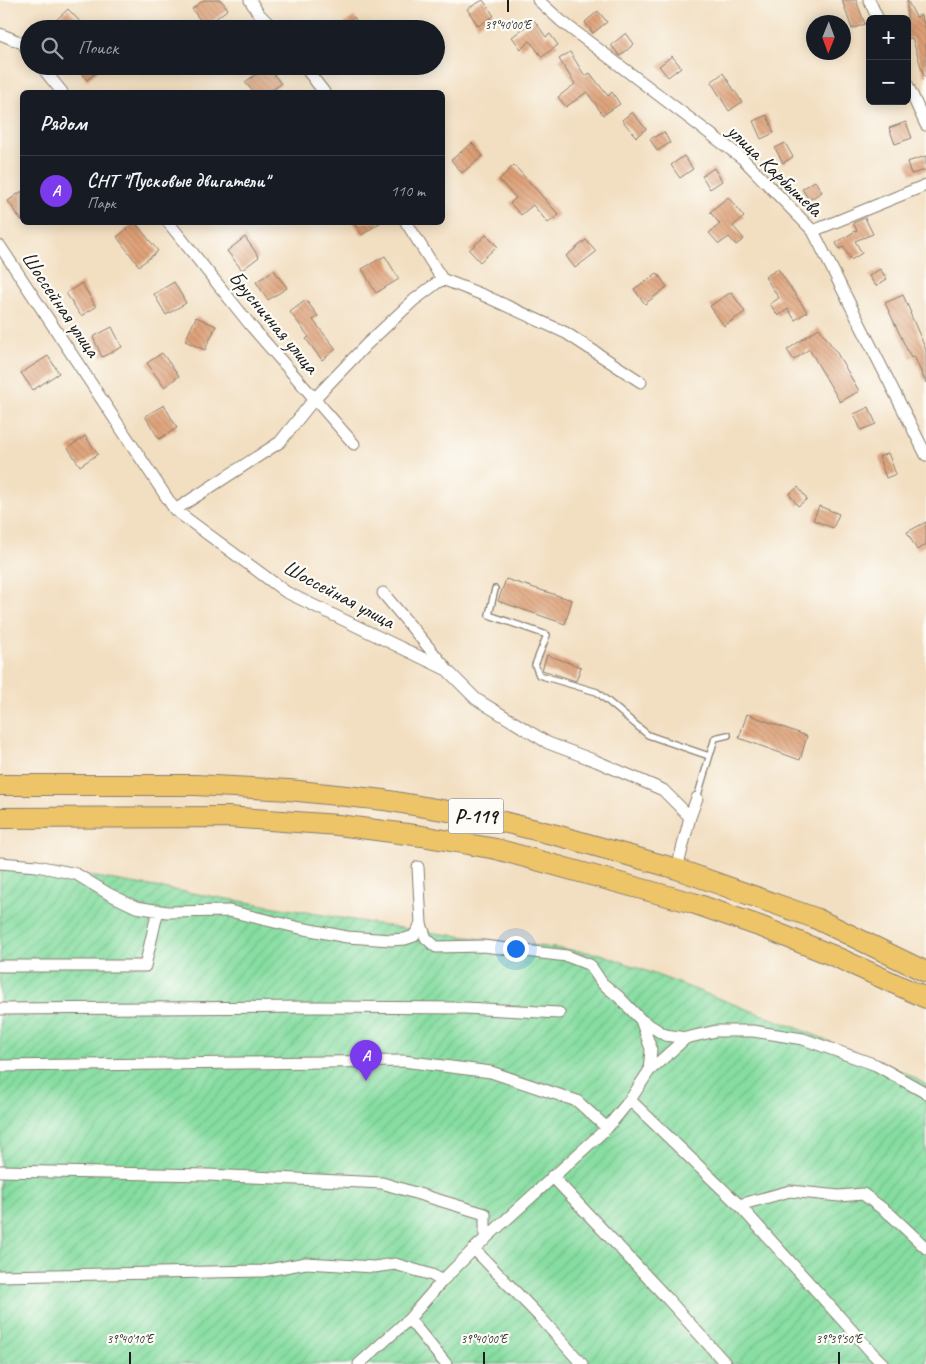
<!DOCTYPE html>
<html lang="ru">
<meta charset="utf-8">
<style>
body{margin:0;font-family:Caveat,sans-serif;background:#20242c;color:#f1f3f6}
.controls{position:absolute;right:15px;top:15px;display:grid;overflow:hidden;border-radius:8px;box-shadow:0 2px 12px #0003}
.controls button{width:45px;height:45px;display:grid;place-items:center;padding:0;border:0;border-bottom:1px solid #363941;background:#171b24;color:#f1f3f6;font:25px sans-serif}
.compass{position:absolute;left:806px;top:15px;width:45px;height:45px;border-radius:50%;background:#171b24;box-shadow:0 2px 12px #0003;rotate:181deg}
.you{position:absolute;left:515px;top:948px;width:18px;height:18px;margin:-12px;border:4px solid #fff;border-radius:50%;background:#1a73e8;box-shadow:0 0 0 8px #1a73e833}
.badge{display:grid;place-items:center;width:32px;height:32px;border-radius:50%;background:#7c3aed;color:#fff;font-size:16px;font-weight:700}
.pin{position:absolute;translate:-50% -41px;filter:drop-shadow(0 1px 2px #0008)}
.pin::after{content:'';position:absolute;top:26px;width:18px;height:15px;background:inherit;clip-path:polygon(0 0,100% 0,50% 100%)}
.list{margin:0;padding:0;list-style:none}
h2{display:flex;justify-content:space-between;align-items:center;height:65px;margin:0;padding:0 20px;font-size:21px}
h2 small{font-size:16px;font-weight:400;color:#9ea1a6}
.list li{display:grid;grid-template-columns:32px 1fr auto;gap:15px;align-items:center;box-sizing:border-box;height:70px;padding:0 20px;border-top:1px solid #363941}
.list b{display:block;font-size:19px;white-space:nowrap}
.list p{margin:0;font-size:16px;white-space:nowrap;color:#9ea1a6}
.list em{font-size:16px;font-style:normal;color:#9ea1a6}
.icon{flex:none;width:28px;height:28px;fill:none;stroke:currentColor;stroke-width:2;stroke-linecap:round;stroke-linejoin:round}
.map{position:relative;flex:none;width:926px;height:1364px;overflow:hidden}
.search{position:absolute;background:#171b24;box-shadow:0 2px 12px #0003;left:20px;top:20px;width:425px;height:55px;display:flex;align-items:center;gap:12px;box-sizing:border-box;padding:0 18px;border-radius:28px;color:#9ea1a6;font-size:19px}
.panel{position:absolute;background:#171b24;box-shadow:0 2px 12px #0003;left:20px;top:90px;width:425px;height:135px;border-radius:8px}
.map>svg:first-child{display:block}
</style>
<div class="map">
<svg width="926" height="1364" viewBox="0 0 926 1364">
<defs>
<pattern id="garden-furrows" width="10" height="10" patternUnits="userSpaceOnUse" patternTransform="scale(1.25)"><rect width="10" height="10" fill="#86dda1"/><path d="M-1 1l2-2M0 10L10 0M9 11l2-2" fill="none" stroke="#73bd8a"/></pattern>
<pattern id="building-back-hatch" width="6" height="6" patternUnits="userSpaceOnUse" patternTransform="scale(1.25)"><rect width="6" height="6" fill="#dd9f75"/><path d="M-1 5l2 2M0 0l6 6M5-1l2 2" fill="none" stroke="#bd8865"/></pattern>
</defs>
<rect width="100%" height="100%" fill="#fdfcf7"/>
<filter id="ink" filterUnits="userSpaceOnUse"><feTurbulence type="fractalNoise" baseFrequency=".02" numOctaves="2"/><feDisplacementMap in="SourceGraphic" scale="10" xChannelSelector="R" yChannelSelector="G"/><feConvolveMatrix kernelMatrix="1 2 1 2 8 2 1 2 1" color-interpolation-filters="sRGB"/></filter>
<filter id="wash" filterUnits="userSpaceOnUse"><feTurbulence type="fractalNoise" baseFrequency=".0096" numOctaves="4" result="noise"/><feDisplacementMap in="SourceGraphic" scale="20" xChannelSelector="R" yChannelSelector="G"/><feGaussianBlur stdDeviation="1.12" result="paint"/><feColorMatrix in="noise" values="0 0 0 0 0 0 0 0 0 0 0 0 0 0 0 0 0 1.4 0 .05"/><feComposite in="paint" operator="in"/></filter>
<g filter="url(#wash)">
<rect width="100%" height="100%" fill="#f2dec0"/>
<path fill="url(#garden-furrows)" stroke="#517c5e" d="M 0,861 L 419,931 L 601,954 L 797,1028 L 906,1073 L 926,1085 L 926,1364 L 0,1364 Z"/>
<g id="blocks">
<path fill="url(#building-back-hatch)" d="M 204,0 L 221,0 L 228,9 L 205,27 L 192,9 Z
M 483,0 L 494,16 L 478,26 L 467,9 Z
M 842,0 L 856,0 L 865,24 L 852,29 Z
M 907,0 L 916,17 L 921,15 L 926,30 L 926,76 L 924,76 L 912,38 L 907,39 Z
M 68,9 L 87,29 L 59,29 L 53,23 Z
M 598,11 L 607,22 L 593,33 L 585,22 Z
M 354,17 L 362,29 L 336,29 Z
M 534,20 L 546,37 L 550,34 L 558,45 L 542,57 L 530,41 L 521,49 L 512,37 Z
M 626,33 L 634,44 L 620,56 L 611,45 Z
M 570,52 L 585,76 L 590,73 L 608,96 L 612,92 L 620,104 L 603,115 L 587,92 L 566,107 L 558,97 L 575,84 L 559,59 Z
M 672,56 L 681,67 L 668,77 L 659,66 Z
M 77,66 L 104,66 L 87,80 Z
M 268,66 L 281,84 L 269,92 L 253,92 L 245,82 Z
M 723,73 L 742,102 L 729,111 L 711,82 Z
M 632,112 L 646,129 L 636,137 L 622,120 Z
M 767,115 L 774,133 L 761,139 L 753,121 Z
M 906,122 L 912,138 L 895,144 L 889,128 Z
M 664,132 L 670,143 L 657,151 L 650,139 Z
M 472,143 L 483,156 L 462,173 L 451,160 Z
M 785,143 L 793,157 L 783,163 L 775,148 Z
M 684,156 L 693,169 L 680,178 L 671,165 Z
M 926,156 L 926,170 L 911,174 L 907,162 Z
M 514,165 L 559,215 L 548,223 L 533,205 L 521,215 L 510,203 L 516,198 L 499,180 Z
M 714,168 L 722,181 L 710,189 L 702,176 Z
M 815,181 L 822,192 L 809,200 L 802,189 Z
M 22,191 L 22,221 L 8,201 Z
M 728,197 L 744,217 L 733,226 L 744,239 L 736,245 L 729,237 L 719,244 L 709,233 L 720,224 L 710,212 Z
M 865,218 L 873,234 L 855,241 L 862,253 L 851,260 L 843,247 L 839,249 L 836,243 L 857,230 L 853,223 Z
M 135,222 L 158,251 L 139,266 L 117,237 Z
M 353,222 L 381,222 L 362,235 Z
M 486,235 L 497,246 L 480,262 L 469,250 Z
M 245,237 L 259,257 L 242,270 L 227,251 Z
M 586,240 L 596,252 L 575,268 L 566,256 Z
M 385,256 L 399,279 L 376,293 L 362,269 Z
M 778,269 L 807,312 L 795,320 L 788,309 L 778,316 L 770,304 L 779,298 L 765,277 Z
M 880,269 L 887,279 L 876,286 L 869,276 Z
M 274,270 L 287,288 L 268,300 L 256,282 Z
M 657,273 L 667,287 L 645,304 L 634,289 Z
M 174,282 L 186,303 L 166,315 L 154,294 Z
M 82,283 L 96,307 L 81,316 L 66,293 Z
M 731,292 L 745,312 L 724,326 L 710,306 Z
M 903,295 L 911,313 L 910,313 L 926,350 L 926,383 L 914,356 L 911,358 L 885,303 Z
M 306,300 L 318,316 L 313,320 L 336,349 L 322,360 L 306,339 L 309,337 L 290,312 Z
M 196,317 L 216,326 L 205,350 L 185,341 Z
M 112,327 L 122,347 L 102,357 L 93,337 Z
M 819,328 L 837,353 L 859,391 L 840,402 L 809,349 L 794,360 L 787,350 Z
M 162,353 L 179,376 L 164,387 L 147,363 Z
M 48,356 L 59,373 L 33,390 L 21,373 Z
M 164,405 L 177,428 L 159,439 L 145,416 Z
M 869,407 L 876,424 L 861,430 L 854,414 Z
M 85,436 L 98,454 L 80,466 L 68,448 Z
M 888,453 L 896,474 L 886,478 L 879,457 Z
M 798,487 L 807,499 L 798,506 L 789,494 Z
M 819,506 L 839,514 L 833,528 L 813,520 Z
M 926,522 L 926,545 L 917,550 L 907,532 Z
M 506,579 L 572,600 L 565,624 L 498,601 Z
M 547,655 L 581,667 L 576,681 L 542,670 Z
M 747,714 L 807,736 L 800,760 L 739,738 Z"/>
</g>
</g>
<g filter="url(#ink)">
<use href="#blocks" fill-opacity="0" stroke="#877d6e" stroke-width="1"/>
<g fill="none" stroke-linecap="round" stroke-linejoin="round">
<g stroke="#877d6e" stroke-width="8">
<path id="lane" d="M 495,589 L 489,615 L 547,635 L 535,665 L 539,675 L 597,692 L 648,735 L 709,756
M 697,798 L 715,738 L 728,735"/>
</g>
<g stroke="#877d6e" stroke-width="13">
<path id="street" d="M 250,0 L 258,13 L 274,29
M 538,0 L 561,21 L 742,158 L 813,231 L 926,455
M 869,0 L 878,19
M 0,34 L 22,43 L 29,51
M 41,66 L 62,92
M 304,66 L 324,92
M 907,84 L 926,125
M 168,222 L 252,327 L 354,444
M 813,231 L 926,185
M 0,246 L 175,510 L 286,592 L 447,670 L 476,699 L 548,743 L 596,761 L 663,790 L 690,817
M 442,279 L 483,295 L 566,333 L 641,382
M 175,510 L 280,442 L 315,398 L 366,345 L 414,300 L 442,279 L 406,222
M 383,593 L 445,667
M 0,863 L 37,866 L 76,874 L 109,894 L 136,907 L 167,912 L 229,911 L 300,928 L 347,937 L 391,940 L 405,939 L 414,936 L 421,924
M 418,867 L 421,924 L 426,938 L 436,947 L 483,946 L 567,956 L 590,965 L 602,983 L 619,997 L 641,1020 L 665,1035 L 686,1038
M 677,869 L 690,817 L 697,798
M 0,966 L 145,966 L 158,910
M 0,1009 L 317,1007 L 465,1008 L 559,1013
M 641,1020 L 651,1049 L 649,1071
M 0,1066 L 403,1061 L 491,1072 L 577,1101 L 607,1128
M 926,1093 L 876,1065 L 803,1039 L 753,1031 L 716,1031 L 686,1038 L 649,1071 L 630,1100 L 739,1205 L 790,1191 L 839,1196 L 863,1194 L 891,1215 L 926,1248
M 0,1171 L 208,1175 L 382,1183 L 485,1214 L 485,1240
M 552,1176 L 666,1297 L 726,1364
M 739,1205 L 873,1354 L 883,1364
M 474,1249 L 539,1316 L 582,1364
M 0,1276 L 263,1271 L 306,1263 L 374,1267 L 395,1264 L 432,1275 L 442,1281
M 409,1319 L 446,1364
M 359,1364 L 409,1319 L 442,1281 L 474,1249 L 607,1128 L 630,1100"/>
</g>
<g stroke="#877d6e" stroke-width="22">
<path id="highway" d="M 0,785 L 195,785 L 289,790 L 384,800 L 483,817 L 560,836 L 677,869 L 815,918 L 926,972
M 0,818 L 227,817 L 338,825 L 422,836 L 496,849 L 693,903 L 762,927 L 834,956 L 926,998"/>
</g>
<use href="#lane" stroke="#fff" stroke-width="5.5"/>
<use href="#street" stroke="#fff" stroke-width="11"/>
<use href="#highway" stroke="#eec469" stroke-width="20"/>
</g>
</g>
<path fill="none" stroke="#1c1c1c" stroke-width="2" d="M 508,12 L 508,0M 130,1364 L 130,1352M 484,1364 L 484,1352M 839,1364 L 839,1352"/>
<g text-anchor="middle" stroke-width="4.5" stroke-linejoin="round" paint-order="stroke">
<rect fill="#fdfcf7" stroke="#605f5e" stroke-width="1" x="448.5" y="798.5" width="55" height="35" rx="4"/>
<g font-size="20" font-weight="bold" fill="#1c1c1c">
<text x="476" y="823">Р-119</text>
</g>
<g font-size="21" fill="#1c1c1c" stroke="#fdfcf7">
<text transform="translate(775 170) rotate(44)" y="7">улица Карбышева</text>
<text transform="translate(61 304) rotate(56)" y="7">Шоссейная улица</text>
<text transform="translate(274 322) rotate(50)" y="7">Брусничная улица</text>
<text transform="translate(339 594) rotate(28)" y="7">Шоссейная улица</text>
</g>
</g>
<g font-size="12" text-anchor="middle" fill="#1c1c1c" stroke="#fdfcf7" stroke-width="4.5" stroke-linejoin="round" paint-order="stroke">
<text x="508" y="29">39°40'00"E</text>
<text x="130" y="1343">39°40'10"E</text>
<text x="484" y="1343">39°40'00"E</text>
<text x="839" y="1343">39°39'50"E</text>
</g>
</svg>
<div class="controls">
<button>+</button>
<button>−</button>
</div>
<svg class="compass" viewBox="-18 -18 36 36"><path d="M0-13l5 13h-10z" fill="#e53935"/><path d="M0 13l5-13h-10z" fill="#9ea1a6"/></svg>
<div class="you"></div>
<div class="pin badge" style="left:366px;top:1081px">A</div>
<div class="search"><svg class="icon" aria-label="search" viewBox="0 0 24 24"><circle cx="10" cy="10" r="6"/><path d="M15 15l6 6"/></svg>Поиск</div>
<section class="panel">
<h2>Рядом<small></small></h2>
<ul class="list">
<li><span class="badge">A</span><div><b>СНТ &quot;Пусковые двигатели&quot;</b><p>Парк</p></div><em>110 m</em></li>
</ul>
</section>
</div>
